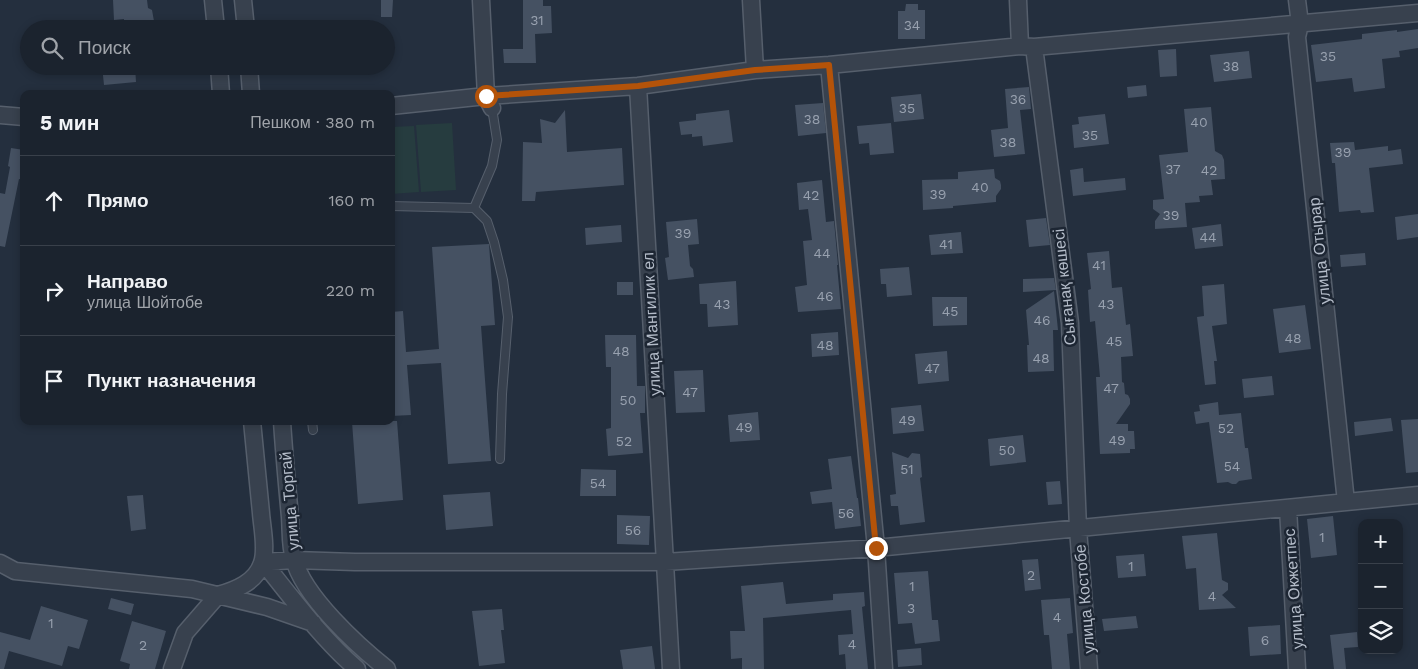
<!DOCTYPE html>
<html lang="ru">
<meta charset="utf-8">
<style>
body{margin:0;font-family:"Work Sans",sans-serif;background:#242b36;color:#f1f3f6}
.controls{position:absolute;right:15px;bottom:15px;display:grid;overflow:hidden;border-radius:10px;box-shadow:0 2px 8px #0003}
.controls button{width:45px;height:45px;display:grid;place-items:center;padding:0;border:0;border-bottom:1px solid #39404a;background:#1b232e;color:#f1f3f6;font:25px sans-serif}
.stop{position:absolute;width:15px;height:15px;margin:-11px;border:4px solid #b45309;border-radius:50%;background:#fff}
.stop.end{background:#b45309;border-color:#fff;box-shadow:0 1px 5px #0008}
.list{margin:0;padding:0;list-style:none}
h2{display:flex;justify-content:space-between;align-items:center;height:65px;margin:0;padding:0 20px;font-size:21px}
h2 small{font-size:16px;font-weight:400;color:#a0a4aa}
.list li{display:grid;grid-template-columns:32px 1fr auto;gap:15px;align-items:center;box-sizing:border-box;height:90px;padding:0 20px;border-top:1px solid #39404a}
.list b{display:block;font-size:19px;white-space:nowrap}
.list p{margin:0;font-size:16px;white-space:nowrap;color:#a0a4aa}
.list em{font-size:16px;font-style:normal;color:#a0a4aa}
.icon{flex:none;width:28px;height:28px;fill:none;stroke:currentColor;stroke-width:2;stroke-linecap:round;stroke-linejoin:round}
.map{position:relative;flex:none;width:1418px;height:669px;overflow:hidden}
.search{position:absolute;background:#1b232e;box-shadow:0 2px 8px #0003;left:20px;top:20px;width:375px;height:55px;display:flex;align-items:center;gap:12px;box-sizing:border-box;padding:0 18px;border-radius:28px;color:#a0a4aa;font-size:19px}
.panel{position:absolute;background:#1b232e;box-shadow:0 2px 8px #0003;left:20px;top:90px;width:375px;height:335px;border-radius:10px}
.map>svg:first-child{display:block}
</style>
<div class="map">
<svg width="1418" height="669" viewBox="0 0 1418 669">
<rect width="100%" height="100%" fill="#242f3e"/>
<path fill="#263c3f" d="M 452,123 L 456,190 L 421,192 L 416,125 Z
M 414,126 L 419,192 L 391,194 L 391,127 Z"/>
<path fill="#455162" d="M 113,0 L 147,0 L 148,8 L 152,10 L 154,21 L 124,23 L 124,19 L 114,20 Z
M 381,0 L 393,0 L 392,17 L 381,17 Z
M 523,0 L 543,0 L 543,6 L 551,6 L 552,33 L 535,34 L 536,63 L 504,63 L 503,49 L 523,49 Z
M 906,4 L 918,4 L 918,10 L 925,10 L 925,39 L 898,39 L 898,11 L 905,11 Z
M 1418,29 L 1418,48 L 1399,51 L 1400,57 L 1382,59 L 1385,88 L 1354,92 L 1352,78 L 1316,82 L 1311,45 L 1362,39 L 1362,34 L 1397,30 L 1397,32 Z
M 1176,49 L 1177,76 L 1160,77 L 1158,50 Z
M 1249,51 L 1252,78 L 1214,82 L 1210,55 Z
M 102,66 L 135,66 L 136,82 L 104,85 Z
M 1146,85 L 1147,96 L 1128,98 L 1127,87 Z
M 1029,87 L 1031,109 L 1020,110 L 1025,154 L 994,157 L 991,130 L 1008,128 L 1005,89 Z
M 921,94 L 924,119 L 894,122 L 891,97 Z
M 823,103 L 826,133 L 798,136 L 795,105 Z
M 1211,107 L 1215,151 L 1222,155 L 1224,160 L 1225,179 L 1211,180 L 1213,195 L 1199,196 L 1200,202 L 1185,203 L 1187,227 L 1155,229 L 1155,221 L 1160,214 L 1153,209 L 1153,200 L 1164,199 L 1159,155 L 1188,152 L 1184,109 Z
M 565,110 L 567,152 L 622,148 L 624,185 L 536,192 L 535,201 L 522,201 L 523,142 L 542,143 L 540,119 L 555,123 Z
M 729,110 L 733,142 L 703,146 L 702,136 L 692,137 L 692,134 L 681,135 L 679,122 L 696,120 L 696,114 Z
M 1105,114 L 1109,144 L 1074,148 L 1072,125 L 1079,124 L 1078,117 Z
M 891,123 L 894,153 L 870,155 L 869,143 L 859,144 L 857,126 Z
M 1354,142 L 1355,150 L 1388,146 L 1388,151 L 1401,149 L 1403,164 L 1369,168 L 1374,212 L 1361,213 L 1360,210 L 1339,212 L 1335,163 L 1332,163 L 1330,143 Z
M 11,148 L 24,150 L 24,180 L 19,179 L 5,247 L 0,246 L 0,193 L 5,194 L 10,167 L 8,166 Z
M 1083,168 L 1084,182 L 1125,178 L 1126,190 L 1073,196 L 1070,170 Z
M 994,169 L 995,178 L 1000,181 L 1001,185 L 1001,189 L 996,196 L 996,202 L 953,206 L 953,208 L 923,210 L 922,180 L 958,179 L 958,172 Z
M 822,180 L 826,222 L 834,221 L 838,265 L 837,265 L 841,309 L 798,312 L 795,287 L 807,285 L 803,241 L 812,240 L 808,209 L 799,210 L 797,183 Z
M 1418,214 L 1418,237 L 1397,240 L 1395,217 Z
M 1046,218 L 1050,245 L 1029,247 L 1026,220 Z
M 697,219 L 699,244 L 688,245 L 690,266 L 693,269 L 694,277 L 668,280 L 665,258 L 669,257 L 666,222 Z
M 1221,224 L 1223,246 L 1195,249 L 1192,228 Z
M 621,225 L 622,242 L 586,245 L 585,228 Z
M 961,232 L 963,253 L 931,255 L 929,235 Z
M 489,244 L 495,325 L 481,326 L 491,461 L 448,464 L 441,363 L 407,365 L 411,415 L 391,416 L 391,312 L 403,311 L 406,352 L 439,349 L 432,247 Z
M 1109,251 L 1112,288 L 1122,287 L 1126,325 L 1130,324 L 1133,356 L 1121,357 L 1122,382 L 1124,383 L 1125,394 L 1128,395 L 1130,399 L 1130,404 L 1116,424 L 1128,424 L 1128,431 L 1134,431 L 1135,449 L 1130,449 L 1130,453 L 1100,454 L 1096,377 L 1100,377 L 1095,321 L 1090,322 L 1088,290 L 1091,289 L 1087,253 Z
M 1365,253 L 1366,265 L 1341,267 L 1340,255 Z
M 909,267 L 912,295 L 887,297 L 886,284 L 881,284 L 880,269 Z
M 1054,278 L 1056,290 L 1023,292 L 1023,279 Z
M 736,281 L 738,325 L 708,327 L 707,304 L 700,304 L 699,284 Z
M 617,282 L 633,282 L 633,295 L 617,295 Z
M 1224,284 L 1227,324 L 1212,326 L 1217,361 L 1214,361 L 1216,384 L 1205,385 L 1197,317 L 1204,316 L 1202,286 Z
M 1054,291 L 1058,330 L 1053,330 L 1054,371 L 1028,372 L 1027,345 L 1029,345 L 1026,310 Z
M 932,297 L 967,297 L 967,325 L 933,326 Z
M 1305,305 L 1311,349 L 1279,353 L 1273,309 Z
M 838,332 L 839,355 L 812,357 L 811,334 Z
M 605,335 L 636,335 L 637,386 L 645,386 L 645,413 L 640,413 L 643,453 L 608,456 L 606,429 L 611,428 L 611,367 L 606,367 Z
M 947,351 L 949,381 L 918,384 L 915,354 Z
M 703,370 L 705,412 L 676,413 L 674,371 Z
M 1272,376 L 1274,395 L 1244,398 L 1242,379 Z
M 1218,402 L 1219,415 L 1241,413 L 1245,448 L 1248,448 L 1252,479 L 1239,481 L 1236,484 L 1232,484 L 1228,482 L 1217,483 L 1209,422 L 1196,424 L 1194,412 L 1200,411 L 1199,405 Z
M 921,405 L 924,431 L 893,434 L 891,408 Z
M 758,412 L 760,440 L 730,442 L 728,415 Z
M 1391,418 L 1393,431 L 1355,436 L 1354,422 Z
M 1418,419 L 1418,472 L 1406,473 L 1401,420 Z
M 360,421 L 397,421 L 403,500 L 358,504 L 352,422 Z
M 1023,435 L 1026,462 L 990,466 L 988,439 Z
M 892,452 L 908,458 L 912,453 L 920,454 L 922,477 L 920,478 L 925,522 L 900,525 L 898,506 L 891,506 L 890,495 L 896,494 Z
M 851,456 L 857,498 L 858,498 L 861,526 L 835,529 L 832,502 L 812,504 L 810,492 L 832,489 L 828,459 Z
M 581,469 L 616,470 L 616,496 L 580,496 Z
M 1060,481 L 1062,504 L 1048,505 L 1046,482 Z
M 490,492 L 493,526 L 446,530 L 443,495 Z
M 143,495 L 146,529 L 131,531 L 127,496 Z
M 617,515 L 650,516 L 649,545 L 617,544 Z
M 1333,516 L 1337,555 L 1311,558 L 1307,519 Z
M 1217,533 L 1222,580 L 1228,583 L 1228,590 L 1222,595 L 1236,608 L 1199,610 L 1196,568 L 1186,569 L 1182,536 Z
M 1144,554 L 1146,576 L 1118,578 L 1116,556 Z
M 1038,559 L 1041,589 L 1025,591 L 1022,560 Z
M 928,571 L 932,620 L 938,620 L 940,641 L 915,644 L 912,623 L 898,624 L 894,573 Z
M 783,582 L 786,604 L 833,600 L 833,594 L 864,592 L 865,606 L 862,607 L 868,669 L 846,669 L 845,654 L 839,655 L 838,635 L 853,634 L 851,610 L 763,618 L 764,669 L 742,669 L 742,658 L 731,659 L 730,631 L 745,631 L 741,586 Z
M 111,598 L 134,604 L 131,615 L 108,609 Z
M 1070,598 L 1073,633 L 1067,634 L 1070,669 L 1052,669 L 1049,635 L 1044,635 L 1041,600 Z
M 41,606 L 88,620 L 79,649 L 68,646 L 62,666 L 9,651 L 4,669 L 0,669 L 0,632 L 30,640 Z
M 502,609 L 504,630 L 501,630 L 505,663 L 479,666 L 472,611 Z
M 1136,616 L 1138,628 L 1104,631 L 1102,619 Z
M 132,621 L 166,631 L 155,669 L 129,669 L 130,664 L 120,661 Z
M 1280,625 L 1281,654 L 1250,656 L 1248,627 Z
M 1357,632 L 1358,647 L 1344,648 L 1346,669 L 1334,669 L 1330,635 Z
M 652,646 L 655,669 L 623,669 L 620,650 Z
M 921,648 L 922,665 L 898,667 L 897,650 Z"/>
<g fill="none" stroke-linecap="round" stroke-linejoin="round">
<g stroke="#565f6c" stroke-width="10">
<path id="lane" d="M 391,206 L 474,208 L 487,221 L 494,242 L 503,280 L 508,317 L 502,394 L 500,459
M 474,208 L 492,166 L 497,140 L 492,108
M 312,421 L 313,430"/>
</g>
<g stroke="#565f6c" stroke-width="19">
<path id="street" d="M 213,0 L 216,29
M 243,0 L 246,29
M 481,0 L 486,96 L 492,108
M 751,0 L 755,70
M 1018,0 L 1020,46
M 1297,0 L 1300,24 L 1297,37 L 1346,502
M 1034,47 L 1070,323 L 1078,529 L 1089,669
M 829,65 L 876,548 L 884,669
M 219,66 L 221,94
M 249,66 L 251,94
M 638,86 L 671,669
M 391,106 L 486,96 L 638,86 L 755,70 L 829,65 L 1020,46 L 1034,47 L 1418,13
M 0,115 L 24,117
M 282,421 C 284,453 287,485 290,517 C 291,531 290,546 294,559 C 303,596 358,646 387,669
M 1288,508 L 1297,669
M 263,562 L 294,560 L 355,562 L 665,562 L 876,548 L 1418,495
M 263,562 C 291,597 323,640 357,669
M 0,563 L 15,571 L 192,589 L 267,607 L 313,623
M 218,595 C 236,590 256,582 262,563 C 267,549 262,527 261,513 C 258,482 255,452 252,421
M 172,669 L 185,633 L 218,595"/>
</g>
<use href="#lane" stroke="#38414e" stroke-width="8"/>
<use href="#street" stroke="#38414e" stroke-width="16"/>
</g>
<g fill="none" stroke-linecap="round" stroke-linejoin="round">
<path stroke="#b45309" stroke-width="6" d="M 486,96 L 638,86 L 755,70 L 829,65 L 876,548"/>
</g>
<g text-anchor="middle" stroke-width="5" stroke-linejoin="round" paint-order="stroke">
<g font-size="14" fill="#98a1af">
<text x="537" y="25">31</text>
<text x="912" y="30">34</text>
<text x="1328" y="61">35</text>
<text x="1231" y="71">38</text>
<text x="1018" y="104">36</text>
<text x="907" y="113">35</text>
<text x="812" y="124">38</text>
<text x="1199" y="127">40</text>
<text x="1090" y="140">35</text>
<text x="1008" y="147">38</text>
<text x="1343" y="157">39</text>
<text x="1173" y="174">37</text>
<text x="1209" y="175">42</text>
<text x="980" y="192">40</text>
<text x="938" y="199">39</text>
<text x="811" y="200">42</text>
<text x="1171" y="220">39</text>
<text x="683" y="238">39</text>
<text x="1208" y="242">44</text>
<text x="946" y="249">41</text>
<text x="822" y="258">44</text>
<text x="1099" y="270">41</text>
<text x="825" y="301">46</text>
<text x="722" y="309">43</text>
<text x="1106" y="309">43</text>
<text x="950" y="316">45</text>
<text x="1042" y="325">46</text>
<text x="1293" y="343">48</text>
<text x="1114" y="346">45</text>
<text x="825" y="350">48</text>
<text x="621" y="356">48</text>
<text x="1041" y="363">48</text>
<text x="932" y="373">47</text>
<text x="1111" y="393">47</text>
<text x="690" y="397">47</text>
<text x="628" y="405">50</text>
<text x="907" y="425">49</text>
<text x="744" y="432">49</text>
<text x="1226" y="433">52</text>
<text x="1117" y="445">49</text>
<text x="624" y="446">52</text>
<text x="1007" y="455">50</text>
<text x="1232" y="471">54</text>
<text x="907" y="474">51</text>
<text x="598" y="488">54</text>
<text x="846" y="518">56</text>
<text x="633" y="535">56</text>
<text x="1322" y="542">1</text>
<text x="1131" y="571">1</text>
<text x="1031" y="580">2</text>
<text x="912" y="591">1</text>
<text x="1212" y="601">4</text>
<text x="911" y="613">3</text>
<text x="1057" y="622">4</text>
<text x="51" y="628">1</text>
<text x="1265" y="645">6</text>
<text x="852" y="649">4</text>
<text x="143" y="650">2</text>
</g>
<g font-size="16" fill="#b4bcc9" stroke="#1d2633">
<text transform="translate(1319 251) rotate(-96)" y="6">улица Отырар</text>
<text transform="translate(1064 287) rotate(-96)" y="6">Сығанақ көшесі</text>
<text transform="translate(651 324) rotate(-93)" y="6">улица Мангилик ел</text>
<text transform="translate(289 501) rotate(-95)" y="6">улица Торгай</text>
<text transform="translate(1293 589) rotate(-94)" y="6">улица Окжетпес</text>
<text transform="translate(1084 599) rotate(-95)" y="6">улица Костобе</text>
</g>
</g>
</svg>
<div class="controls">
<button>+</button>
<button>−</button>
<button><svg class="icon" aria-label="layers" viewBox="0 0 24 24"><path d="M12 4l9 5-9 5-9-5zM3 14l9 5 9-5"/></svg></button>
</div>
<div class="stop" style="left:486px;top:96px"></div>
<div class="stop end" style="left:876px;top:548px"></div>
<div class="search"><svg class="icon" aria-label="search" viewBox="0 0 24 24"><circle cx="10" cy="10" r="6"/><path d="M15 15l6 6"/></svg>Поиск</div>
<section class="panel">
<h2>5 мин<small>Пешком · 380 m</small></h2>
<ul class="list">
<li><svg class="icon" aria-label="ahead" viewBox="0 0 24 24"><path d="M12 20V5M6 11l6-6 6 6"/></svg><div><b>Прямо</b></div><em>160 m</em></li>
<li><svg class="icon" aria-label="right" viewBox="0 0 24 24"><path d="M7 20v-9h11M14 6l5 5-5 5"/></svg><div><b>Направо</b><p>улица Шойтобе</p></div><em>220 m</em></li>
<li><svg class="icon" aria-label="arrive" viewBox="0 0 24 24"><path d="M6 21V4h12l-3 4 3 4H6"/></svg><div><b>Пункт назначения</b></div></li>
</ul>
</section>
</div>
